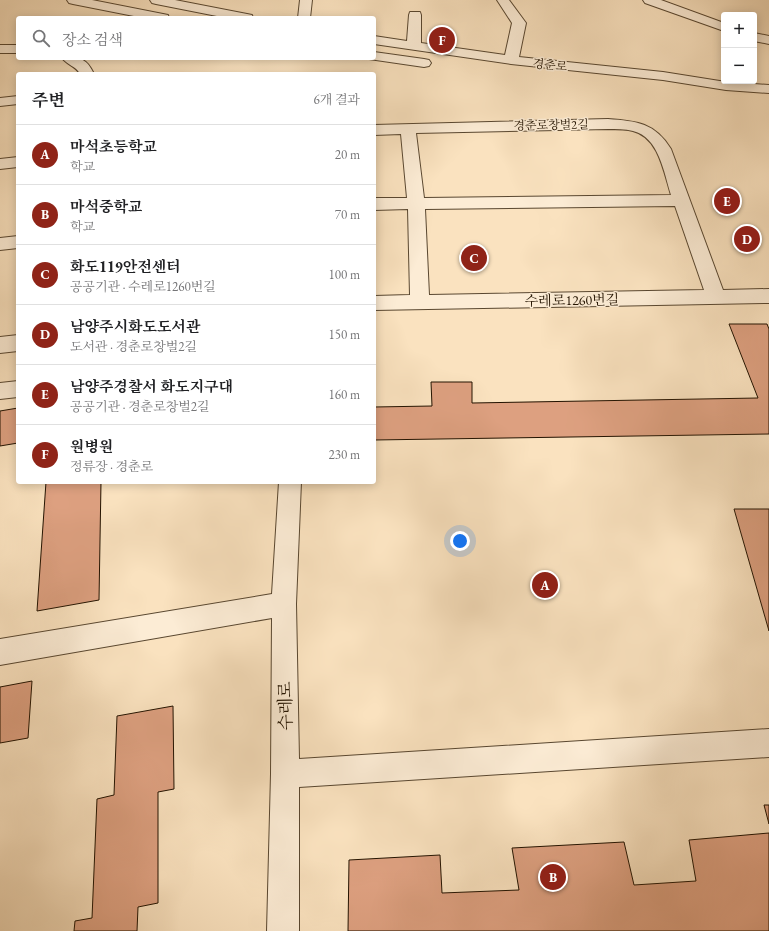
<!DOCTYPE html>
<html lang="ko">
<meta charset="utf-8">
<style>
body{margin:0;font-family:"EB Garamond","Noto Serif KR",serif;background:#f2f2f2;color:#202124}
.controls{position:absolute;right:12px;top:12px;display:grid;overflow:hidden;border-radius:4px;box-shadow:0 2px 10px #0003}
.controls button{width:36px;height:36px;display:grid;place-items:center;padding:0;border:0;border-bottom:1px solid #e0e0e0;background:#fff;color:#202124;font:20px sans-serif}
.you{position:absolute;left:460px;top:541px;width:14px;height:14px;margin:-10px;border:3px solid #fff;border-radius:50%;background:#1a73e8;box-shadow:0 0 0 6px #1a73e833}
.badge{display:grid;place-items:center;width:26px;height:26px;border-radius:50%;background:#8f2418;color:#fff;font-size:13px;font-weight:700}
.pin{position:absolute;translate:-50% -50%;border:2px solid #fff;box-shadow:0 1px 4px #0006}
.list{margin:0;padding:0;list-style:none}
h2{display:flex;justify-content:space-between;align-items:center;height:52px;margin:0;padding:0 16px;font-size:17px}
h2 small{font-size:13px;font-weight:400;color:#757577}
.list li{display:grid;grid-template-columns:26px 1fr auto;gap:12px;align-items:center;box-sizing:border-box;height:60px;padding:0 16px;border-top:1px solid #e0e0e0}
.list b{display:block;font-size:15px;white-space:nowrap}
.list p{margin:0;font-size:13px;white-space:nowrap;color:#757577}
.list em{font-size:13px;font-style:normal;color:#757577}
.icon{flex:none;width:22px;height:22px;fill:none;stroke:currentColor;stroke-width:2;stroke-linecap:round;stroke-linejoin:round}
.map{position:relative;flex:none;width:769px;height:931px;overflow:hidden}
.search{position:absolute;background:#fff;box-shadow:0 2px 10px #0003;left:16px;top:16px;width:360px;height:44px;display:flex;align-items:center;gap:10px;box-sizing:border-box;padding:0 14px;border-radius:4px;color:#757577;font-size:15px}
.panel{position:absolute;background:#fff;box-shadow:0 2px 10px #0003;left:16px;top:72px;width:360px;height:412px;border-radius:4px}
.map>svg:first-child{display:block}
</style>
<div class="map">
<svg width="769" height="931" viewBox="0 0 769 931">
<rect width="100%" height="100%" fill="#fae2bf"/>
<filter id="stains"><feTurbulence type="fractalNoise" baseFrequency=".005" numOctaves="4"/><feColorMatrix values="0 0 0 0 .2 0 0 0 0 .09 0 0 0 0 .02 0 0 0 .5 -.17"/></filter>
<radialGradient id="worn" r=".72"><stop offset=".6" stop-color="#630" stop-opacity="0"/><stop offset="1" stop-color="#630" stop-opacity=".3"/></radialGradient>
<path fill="#dda080" stroke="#231300" d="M 729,324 L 767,324 L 769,329 L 769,434 L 374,440 L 374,407 L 432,406 L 431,382 L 472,382 L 472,403 L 758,398 Z
M 18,408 L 18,443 L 0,446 L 0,411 Z
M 46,482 L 101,482 L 99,600 L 37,611 Z
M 734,509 L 769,509 L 769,631 Z
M 32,681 L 28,738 L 0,743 L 0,687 Z
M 173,706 L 174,789 L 158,792 L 158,903 L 138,907 L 137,931 L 74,931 L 75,921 L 92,918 L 97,799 L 114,795 L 117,716 Z
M 764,805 L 769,805 L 769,824 Z
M 769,833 L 769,931 L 348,931 L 349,860 L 440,855 L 442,893 L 519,890 L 512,848 L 624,842 L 634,885 L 696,881 L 689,840 Z"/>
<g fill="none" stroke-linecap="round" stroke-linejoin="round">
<g stroke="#594730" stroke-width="2">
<path id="minor" d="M 67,0 L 92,0 L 163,14 L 168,15 L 169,18 L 144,18 L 73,4 L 69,3 Z
M 150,0 L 175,0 L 247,14 L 252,15 L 253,18 L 227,18 L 156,4 L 152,3 Z
M 300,0 L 312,0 L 310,18 L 298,18 Z
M 497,0 L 509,0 L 526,23 L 519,57 L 663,72 L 726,82 L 769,85 L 769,93 L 726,90 L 663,80 L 511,64 L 374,44 L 374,36 L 407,41 L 409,15 L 410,12 L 420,12 L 421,15 L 421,43 L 505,55 L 512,23 Z
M 643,0 L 661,0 L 724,23 L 724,31 L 645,3 Z
M 754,33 L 769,36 L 769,44 L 754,41 Z
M 0,45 L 18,45 L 18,53 L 0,53 Z
M 374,52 L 424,59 L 429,60 L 431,63 L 429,66 L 424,67 L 369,59 L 374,58 Z
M 62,58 C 80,58 86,57 94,74 L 80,74 C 76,66 67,65 62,58 Z
M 18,96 L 18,104 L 0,106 L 0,98 Z
M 608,119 C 637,121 655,123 671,149 L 723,290 L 769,289 L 769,303 L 374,310 L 374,296 L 410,295 L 408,209 L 374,210 L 374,198 L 407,198 L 401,134 L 374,135 L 374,125 ZM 608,129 C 616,129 625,129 633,131 C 659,137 664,173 671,195 L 424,198 L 416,133 ZM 675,206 L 704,290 L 429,295 L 425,209 Z
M 18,157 L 18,167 L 0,169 L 0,159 Z
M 18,236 L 18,248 L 0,250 L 0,238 Z
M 18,335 L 18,351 L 0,353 L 0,337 Z
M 18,381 L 18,397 L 0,399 L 0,383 Z
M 279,482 L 301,482 L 296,604 L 299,759 L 769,729 L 769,757 L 299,787 L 299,931 L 267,931 L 271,774 L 272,618 L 0,665 L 0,639 L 272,594 Z"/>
</g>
<use href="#minor" fill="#fcecd5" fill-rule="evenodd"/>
</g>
<g text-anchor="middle" stroke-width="3" stroke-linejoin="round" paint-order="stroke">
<g font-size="12" fill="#231300" stroke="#fcecd5">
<text transform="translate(550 65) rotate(6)" y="4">경춘로</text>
<text transform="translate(551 125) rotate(-1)" y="4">경춘로창벌2길</text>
</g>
<g font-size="14" fill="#231300" stroke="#fcecd5">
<text transform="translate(572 300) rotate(-1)" y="5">수레로1260번길</text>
</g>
<g font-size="17" fill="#231300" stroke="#fcecd5">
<text transform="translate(285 706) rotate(-91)" y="6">수레로</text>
</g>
</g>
<rect width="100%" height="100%" filter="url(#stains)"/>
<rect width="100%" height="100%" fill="url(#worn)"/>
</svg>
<div class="controls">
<button>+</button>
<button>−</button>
</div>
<div class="you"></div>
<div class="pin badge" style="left:545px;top:585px">A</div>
<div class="pin badge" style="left:553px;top:877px">B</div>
<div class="pin badge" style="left:474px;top:258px">C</div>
<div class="pin badge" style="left:747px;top:239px">D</div>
<div class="pin badge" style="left:727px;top:201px">E</div>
<div class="pin badge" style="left:442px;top:40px">F</div>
<div class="search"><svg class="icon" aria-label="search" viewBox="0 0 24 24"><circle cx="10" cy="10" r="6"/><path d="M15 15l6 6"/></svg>장소 검색</div>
<section class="panel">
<h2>주변<small>6개 결과</small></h2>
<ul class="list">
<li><span class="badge">A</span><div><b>마석초등학교</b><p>학교</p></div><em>20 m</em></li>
<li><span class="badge">B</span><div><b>마석중학교</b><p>학교</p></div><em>70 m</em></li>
<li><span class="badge">C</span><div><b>화도119안전센터</b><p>공공기관 · 수레로1260번길</p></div><em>100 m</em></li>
<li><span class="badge">D</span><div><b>남양주시화도도서관</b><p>도서관 · 경춘로창벌2길</p></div><em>150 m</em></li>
<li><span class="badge">E</span><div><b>남양주경찰서 화도지구대</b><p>공공기관 · 경춘로창벌2길</p></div><em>160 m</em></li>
<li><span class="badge">F</span><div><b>원병원</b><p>정류장 · 경춘로</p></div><em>230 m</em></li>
</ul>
</section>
</div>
